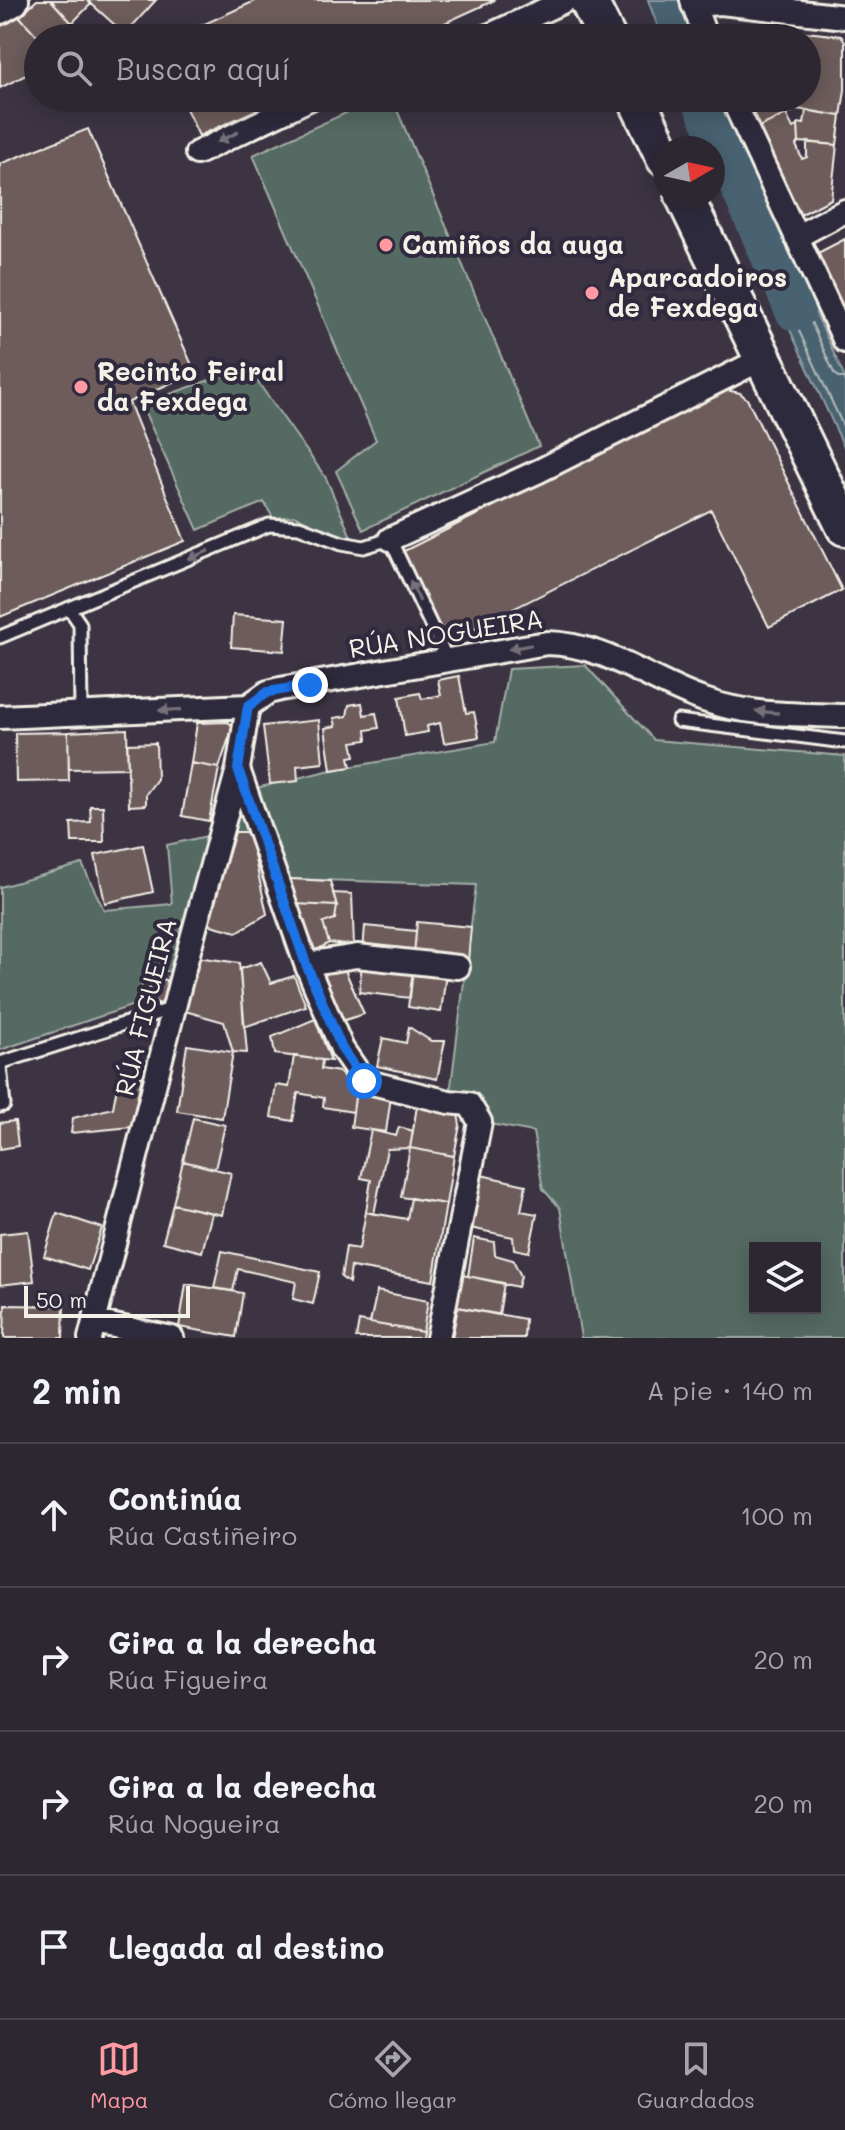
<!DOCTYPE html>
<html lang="es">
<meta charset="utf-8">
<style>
body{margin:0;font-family:Mali,sans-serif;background:#39333e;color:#f1f3f6}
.controls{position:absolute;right:24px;bottom:24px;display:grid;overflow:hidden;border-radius:0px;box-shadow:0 4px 20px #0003}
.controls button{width:72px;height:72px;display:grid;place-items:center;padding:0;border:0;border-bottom:2px solid #48444d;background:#2d2732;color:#f1f3f6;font:40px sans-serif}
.compass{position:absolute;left:653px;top:136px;width:72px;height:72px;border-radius:50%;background:#2d2732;box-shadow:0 4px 20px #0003;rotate:81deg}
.scale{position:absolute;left:24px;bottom:20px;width:166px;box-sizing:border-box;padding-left:8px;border:4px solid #f4f1e8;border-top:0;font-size:22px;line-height:28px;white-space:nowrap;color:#f4f1e8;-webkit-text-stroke:6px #2f2a3d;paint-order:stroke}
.stop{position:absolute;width:24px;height:24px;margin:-18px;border:6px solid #1a73e8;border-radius:50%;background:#fff}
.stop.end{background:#1a73e8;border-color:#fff;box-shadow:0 2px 8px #0008}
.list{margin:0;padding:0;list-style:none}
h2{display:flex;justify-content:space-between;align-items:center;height:104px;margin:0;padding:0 32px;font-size:34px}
h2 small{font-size:26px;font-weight:400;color:#a7a5ac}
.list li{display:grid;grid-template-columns:52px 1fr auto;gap:24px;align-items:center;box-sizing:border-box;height:144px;padding:0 32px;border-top:2px solid #48444d}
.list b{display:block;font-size:30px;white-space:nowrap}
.list p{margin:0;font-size:26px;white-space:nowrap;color:#a7a5ac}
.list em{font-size:26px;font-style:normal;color:#a7a5ac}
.icon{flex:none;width:44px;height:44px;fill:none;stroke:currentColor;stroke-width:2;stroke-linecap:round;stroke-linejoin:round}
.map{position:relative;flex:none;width:845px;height:1338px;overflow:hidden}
.search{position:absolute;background:#2d2732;box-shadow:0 4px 20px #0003;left:24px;right:24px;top:24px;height:88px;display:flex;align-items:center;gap:20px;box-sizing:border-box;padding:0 28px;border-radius:44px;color:#a7a5ac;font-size:30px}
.sheet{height:680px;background:#2d2732}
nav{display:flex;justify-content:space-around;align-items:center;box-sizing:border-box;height:112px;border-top:2px solid #48444d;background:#2d2732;font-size:22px;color:#a7a5ac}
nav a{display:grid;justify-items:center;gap:4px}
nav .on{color:#ff9aa2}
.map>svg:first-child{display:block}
</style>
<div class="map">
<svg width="845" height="1338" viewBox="0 0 845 1338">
<rect width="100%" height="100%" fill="#3c3443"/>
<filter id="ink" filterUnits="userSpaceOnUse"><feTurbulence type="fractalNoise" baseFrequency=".0125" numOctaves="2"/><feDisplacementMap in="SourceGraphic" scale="16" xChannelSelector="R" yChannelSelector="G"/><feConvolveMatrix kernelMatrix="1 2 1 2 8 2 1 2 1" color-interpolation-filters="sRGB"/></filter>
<g filter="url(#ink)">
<path fill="#556a64" stroke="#a4aea6" stroke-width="2" fill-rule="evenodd" d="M 379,98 L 392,98 L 539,446 L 363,530 L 336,471 L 376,440 L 253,155 Z
M 247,367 L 326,478 L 352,539 L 334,536 L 296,516 L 273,518 L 264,502 L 198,530 L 141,404 Z
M 585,665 L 654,740 L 845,756 L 845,1338 L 581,1338 L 560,1208 L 543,1189 L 533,1132 L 480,1122 L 449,1102 L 476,885 L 290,879 L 269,832 L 235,832 L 197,957 L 183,972 L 146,970 L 137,1004 L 0,1050 L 0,887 L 82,864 L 104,910 L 172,904 L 167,845 L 207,836 L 233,790 L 248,790 L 331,770 L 495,742 L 508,669 ZM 755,1248 L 815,1248 L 815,1308 L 755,1308 Z"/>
<path fill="#496271" stroke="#8d9ba1" stroke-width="2" d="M 648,0 L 679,0 L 693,38 L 662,38 Z
M 686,98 L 720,98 L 779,233 L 750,247 L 713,162 L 713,148 L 707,148 Z
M 790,256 L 845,378 L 845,449 L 761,267 Z"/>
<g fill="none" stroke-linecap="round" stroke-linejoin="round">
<path stroke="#b0b8b8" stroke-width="2" d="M 713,162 L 724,166 L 753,233 L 757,235 L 766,231 L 767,226 L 713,98
M 845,378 L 839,378 L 834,373 L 787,269 L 783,267 L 775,270 L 773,275 L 845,430"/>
<path stroke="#496271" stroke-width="40" d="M 701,98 L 795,311"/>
</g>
<path fill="#6e5c5b" stroke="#f4f1e8" stroke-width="2" d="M 37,0 L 51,0 L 77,29 L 68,38 L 39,38 L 19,16 Z
M 51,0 L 87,0 L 91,4 L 72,23 Z
M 87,0 L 156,0 L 125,34 Z
M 257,0 L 495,0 L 412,38 L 174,38 Z
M 19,16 L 39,38 L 38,69 L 0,88 L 0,27 Z
M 736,24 L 841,36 L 845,41 L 845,90 L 841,116 L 797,109 L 759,127 L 746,98 L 807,98 L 807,38 L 724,38 Z
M 181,98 L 282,98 L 199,136 Z
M 806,110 L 841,116 L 837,145 L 799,142 L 798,123 L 804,124 Z
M 786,114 L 793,128 L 798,126 L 799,142 L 796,145 L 802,159 L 807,157 L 807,142 L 837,145 L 831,199 L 798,216 L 759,127 Z
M 88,129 L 195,372 L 129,402 L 185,541 L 0,617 L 0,164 Z
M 845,239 L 845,321 L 812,256 Z
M 726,390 L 740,393 L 747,399 L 842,590 L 769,627 L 711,510 L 447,642 L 402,552 Z
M 233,615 L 287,619 L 284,651 L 231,647 Z
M 459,676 L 466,713 L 474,712 L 479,737 L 444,743 L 440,723 L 427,726 L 428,732 L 405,736 L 399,697 L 420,693 L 422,699 L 441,695 L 438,680 Z
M 362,703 L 364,715 L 376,713 L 379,728 L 366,730 L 367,740 L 352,742 L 355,756 L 349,757 L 351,767 L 331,770 L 325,728 L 336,726 L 334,718 L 347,716 L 349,705 Z
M 319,720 L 323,763 L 297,766 L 298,781 L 270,784 L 263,726 Z
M 228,722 L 233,726 L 219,768 L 191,763 L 197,723 Z
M 127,729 L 128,768 L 69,769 L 68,732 Z
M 68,732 L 69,781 L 16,782 L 15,733 Z
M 156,743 L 157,779 L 146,794 L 146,805 L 129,806 L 127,744 Z
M 191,763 L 219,768 L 209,821 L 182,816 Z
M 90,806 L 103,806 L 104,842 L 72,842 L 71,823 L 91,822 Z
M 235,832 L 249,832 L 267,914 L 237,932 L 207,924 Z
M 143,845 L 153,892 L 105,903 L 95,855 Z
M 290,879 L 330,881 L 337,906 L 294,904 Z
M 333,893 L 352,894 L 354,946 L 329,943 L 323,923 L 335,919 L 337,906 Z
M 294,904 L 337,906 L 335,919 L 323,923 L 329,943 L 311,953 Z
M 417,922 L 471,927 L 468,961 L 414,955 Z
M 365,926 L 416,931 L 414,955 L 363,950 Z
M 197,957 L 239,963 L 247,1053 L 233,1052 L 224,1022 L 185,1011 Z
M 261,962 L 271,983 L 294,976 L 306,1006 L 244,1027 L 240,969 Z
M 362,964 L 413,970 L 410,998 L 359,992 Z
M 345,970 L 364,1014 L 342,1021 L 321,973 Z
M 413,970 L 446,974 L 441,1012 L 408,1007 Z
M 153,976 L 172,982 L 164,1005 L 146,999 Z
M 315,1019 L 331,1061 L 275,1054 L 272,1037 Z
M 409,1027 L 431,1041 L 445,1041 L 437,1079 L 377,1066 L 383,1038 L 406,1043 Z
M 187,1045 L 233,1052 L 222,1118 L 177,1111 Z
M 294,1056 L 322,1060 L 321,1069 L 339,1072 L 356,1090 L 353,1112 L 323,1107 L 324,1098 L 298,1093 L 293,1121 L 271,1117 L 276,1085 L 289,1087 Z
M 120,1071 L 142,1077 L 131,1127 L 71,1133 L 73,1118 L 113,1108 Z
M 356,1090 L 391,1096 L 386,1132 L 351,1127 Z
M 417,1106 L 458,1114 L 460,1125 L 454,1156 L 410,1148 Z
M 193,1118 L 225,1125 L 215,1169 L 183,1161 Z
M 15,1121 L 18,1146 L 0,1149 L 0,1123 Z
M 399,1127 L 413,1131 L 410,1148 L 387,1149 L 374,1214 L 366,1212 L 371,1180 L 361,1178 L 371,1130 L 396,1136 Z
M 410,1148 L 454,1156 L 446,1204 L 401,1197 Z
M 183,1161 L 231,1173 L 222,1215 L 173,1204 Z
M 481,1175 L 526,1185 L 521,1211 L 537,1214 L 529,1252 L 514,1249 L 513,1237 L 470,1228 Z
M 411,1198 L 446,1204 L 433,1281 L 351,1267 L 349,1283 L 341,1277 L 346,1247 L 359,1249 L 366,1212 L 407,1219 Z
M 173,1204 L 212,1213 L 202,1252 L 163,1242 Z
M 57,1213 L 102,1228 L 88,1270 L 44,1256 Z
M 28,1231 L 34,1281 L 0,1285 L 0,1234 Z
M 474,1238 L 494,1242 L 495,1255 L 513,1260 L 521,1276 L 518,1287 L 468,1276 Z
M 222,1251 L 320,1272 L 313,1304 L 293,1299 L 296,1282 L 238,1269 L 233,1291 L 214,1288 Z
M 457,1274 L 504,1283 L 499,1315 L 451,1306 Z
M 186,1284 L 243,1293 L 236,1337 L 179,1327 Z
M 377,1291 L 428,1301 L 423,1332 L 370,1323 Z
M 5,1305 L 64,1306 L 63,1338 L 4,1338 Z
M 458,1307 L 525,1319 L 524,1338 L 452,1338 Z
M 359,1321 L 423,1332 L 422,1338 L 356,1338 Z"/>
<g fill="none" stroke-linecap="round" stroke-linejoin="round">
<g stroke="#f4f1e8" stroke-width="17">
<path id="lane" d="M 69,608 L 80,624 L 81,714
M 0,637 L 269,525 L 299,527 L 342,543 L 364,547 L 390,539 L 448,661
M 678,721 L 845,742
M 0,1063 L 174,1008
M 0,1066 L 4,1105 L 0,1106"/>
</g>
<g stroke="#f4f1e8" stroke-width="28">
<path id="street" d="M 692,0 L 706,38
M 693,5 L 721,3 L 845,17
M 484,38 L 566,0
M 732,98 L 845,341
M 197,153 L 311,98
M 796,237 L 845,211
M 390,539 L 539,471 L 762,359
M 0,717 L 248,706 L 268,692 L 280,689 L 547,643 C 606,644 650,682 704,700 C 749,716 798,714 845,716
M 238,769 L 306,964 L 342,1049 L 364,1081 L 449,1102 L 469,1104 L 480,1122 L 438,1338
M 306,964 L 357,956 L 458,967
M 95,1322 L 172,1338
M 90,1338 L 183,972 L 238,769 L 248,706"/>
</g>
<g stroke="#f4f1e8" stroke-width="38">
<path id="secondary" d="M 0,7 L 12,0"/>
</g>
<g stroke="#f4f1e8" stroke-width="42">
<path id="primary" d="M 588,0 L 607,38
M 636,98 L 665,158
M 684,196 L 845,527"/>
</g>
<use href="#lane" stroke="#2f2a3d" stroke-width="11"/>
<use href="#street" stroke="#2f2a3d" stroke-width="22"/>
<use href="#secondary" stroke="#2f2a3d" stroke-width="32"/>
<use href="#primary" stroke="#2f2a3d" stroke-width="36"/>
</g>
<defs><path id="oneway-solid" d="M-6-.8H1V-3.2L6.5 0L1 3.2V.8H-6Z" transform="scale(2)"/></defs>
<g fill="#747079">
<use href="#oneway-solid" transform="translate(228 137) rotate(154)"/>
<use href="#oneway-solid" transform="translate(199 555) rotate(157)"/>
<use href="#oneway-solid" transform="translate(415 591) rotate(-115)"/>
<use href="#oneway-solid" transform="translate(520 647) rotate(169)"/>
<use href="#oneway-solid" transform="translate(170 710) rotate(178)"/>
<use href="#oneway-solid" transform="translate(767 712) rotate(-175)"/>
</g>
</g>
<g fill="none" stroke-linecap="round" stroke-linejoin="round" filter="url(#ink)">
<path stroke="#1a73e8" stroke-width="10" d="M 310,685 L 268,692 L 248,706 L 238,769 L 306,964 L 342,1049 L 364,1081"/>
</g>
<g fill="#ff9aa2" stroke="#2f2a3d" stroke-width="3">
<circle cx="386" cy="245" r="8"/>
<circle cx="592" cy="293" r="8"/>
<circle cx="81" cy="387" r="8"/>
</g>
<g text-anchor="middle" stroke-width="8" stroke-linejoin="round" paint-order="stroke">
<g font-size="26" font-weight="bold" fill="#f4f1e8" stroke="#2f2a3d" text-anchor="start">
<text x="402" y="254">Camiños da auga</text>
<text x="608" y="287">Aparcadoiros<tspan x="608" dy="30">de Fexdega</tspan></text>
<text x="97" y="381">Recinto Feiral<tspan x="97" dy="30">da Fexdega</tspan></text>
</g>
<g font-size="26" fill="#f4f1e8" stroke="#2f2a3d">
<text transform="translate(446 634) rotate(-9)" y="9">RÚA NOGUEIRA</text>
<text transform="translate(146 1007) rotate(-76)" y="9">RÚA FIGUEIRA</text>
</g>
</g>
</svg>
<div class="controls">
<button><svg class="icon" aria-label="layers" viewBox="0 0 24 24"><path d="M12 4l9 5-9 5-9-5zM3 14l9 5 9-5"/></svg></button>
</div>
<svg class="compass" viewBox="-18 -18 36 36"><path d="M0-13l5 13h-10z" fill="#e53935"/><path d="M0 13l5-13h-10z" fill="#a7a5ac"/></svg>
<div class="scale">50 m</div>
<div class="stop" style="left:364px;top:1081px"></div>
<div class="stop end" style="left:310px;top:685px"></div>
<div class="search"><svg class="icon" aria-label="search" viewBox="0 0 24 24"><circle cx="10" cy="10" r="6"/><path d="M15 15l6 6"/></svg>Buscar aquí</div>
</div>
<section class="sheet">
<h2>2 min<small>A pie · 140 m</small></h2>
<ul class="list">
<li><svg class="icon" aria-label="ahead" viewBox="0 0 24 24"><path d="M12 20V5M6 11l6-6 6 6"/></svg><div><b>Continúa</b><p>Rúa Castiñeiro</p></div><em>100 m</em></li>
<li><svg class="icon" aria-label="right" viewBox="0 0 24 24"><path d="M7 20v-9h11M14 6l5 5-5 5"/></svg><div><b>Gira a la derecha</b><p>Rúa Figueira</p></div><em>20 m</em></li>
<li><svg class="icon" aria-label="right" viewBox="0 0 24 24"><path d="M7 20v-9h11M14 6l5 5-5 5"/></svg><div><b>Gira a la derecha</b><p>Rúa Nogueira</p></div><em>20 m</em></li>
<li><svg class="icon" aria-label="arrive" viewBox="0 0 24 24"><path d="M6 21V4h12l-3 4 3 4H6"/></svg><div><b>Llegada al destino</b></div></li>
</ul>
</section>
<nav>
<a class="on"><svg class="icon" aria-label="map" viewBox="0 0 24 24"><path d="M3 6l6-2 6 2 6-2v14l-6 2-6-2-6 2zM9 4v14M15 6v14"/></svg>Mapa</a>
<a><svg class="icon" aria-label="directions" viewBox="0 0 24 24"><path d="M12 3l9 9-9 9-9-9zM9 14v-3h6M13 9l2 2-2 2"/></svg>Cómo llegar</a>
<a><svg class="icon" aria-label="saved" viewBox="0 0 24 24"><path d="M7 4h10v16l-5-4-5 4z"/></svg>Guardados</a>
</nav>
